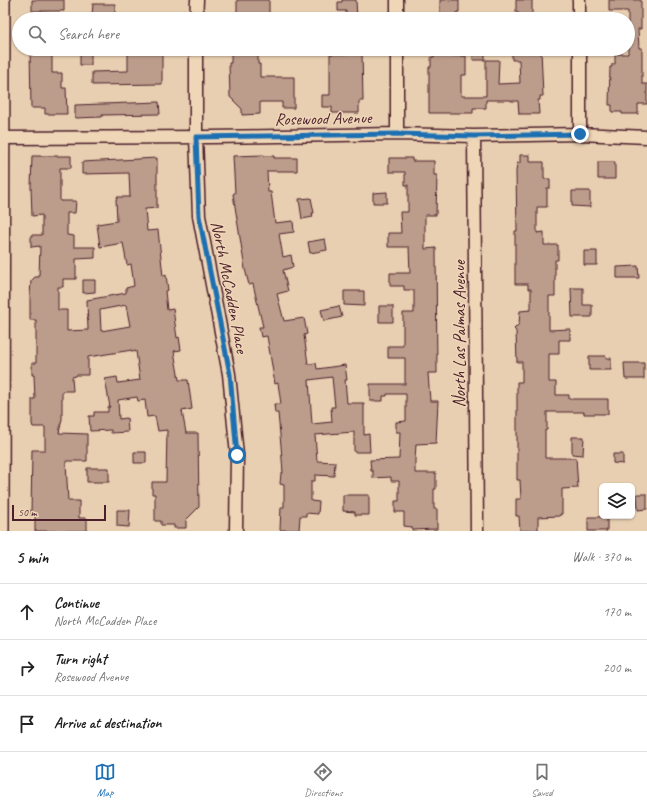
<!DOCTYPE html>
<meta charset="utf-8">
<style>
body{margin:0;font-family:Caveat,sans-serif;background:#f2f2f2;color:#222}
.controls{position:absolute;right:12px;bottom:12px;display:grid;overflow:hidden;border-radius:6px;box-shadow:0 1px 3px #0004}
.controls button{width:36px;height:36px;display:grid;place-items:center;padding:0;border:0;border-bottom:1px solid #e0e0e0;background:#fff;color:#222;font:20px sans-serif}
.scale{position:absolute;left:12px;bottom:10px;width:94px;box-sizing:border-box;padding-left:4px;border:2px solid #4a1f2b;border-top:0;font-size:11px;line-height:14px;white-space:nowrap;color:#4a1f2b;-webkit-text-stroke:3px #efd6b7;paint-order:stroke}
.stop{position:absolute;width:12px;height:12px;margin:-9px;border:3px solid #1f6fb2;border-radius:50%;background:#fff}
.stop.end{background:#1f6fb2;border-color:#fff;box-shadow:0 1px 4px #0008}
.list{margin:0;padding:0;list-style:none}
h2{display:flex;justify-content:space-between;align-items:center;height:52px;margin:0;padding:0 16px;font-size:17px}
h2 small{font-size:13px;font-weight:400;color:#767676}
.list li{display:grid;grid-template-columns:26px 1fr auto;gap:12px;align-items:center;box-sizing:border-box;height:56px;padding:0 16px;border-top:1px solid #e0e0e0}
.list b{display:block;font-size:15px;white-space:nowrap}
.list p{margin:0;font-size:13px;white-space:nowrap;color:#767676}
.list em{font-size:13px;font-style:normal;color:#767676}
.icon{flex:none;width:22px;height:22px;fill:none;stroke:currentColor;stroke-width:2;stroke-linecap:round;stroke-linejoin:round}
.map{position:relative;flex:none;width:647px;height:531px;overflow:hidden}
.search{position:absolute;background:#fff;box-shadow:0 1px 3px #0004;left:12px;right:12px;top:12px;height:44px;display:flex;align-items:center;gap:10px;box-sizing:border-box;padding:0 14px;border-radius:22px;color:#767676;font-size:15px}
.sheet{height:220px;background:#fff}
nav{display:flex;justify-content:space-around;align-items:center;box-sizing:border-box;height:56px;border-top:1px solid #e0e0e0;background:#fff;font-size:11px;color:#767676}
nav a{display:grid;justify-items:center;gap:2px}
nav .on{color:#1f6fb2}
.map>svg:first-child{display:block}
</style>
<div class="map">
<svg width="647" height="531" viewBox="0 0 647 531">
<rect width="100%" height="100%" fill="#e8cfb1"/>
<filter id="ink" filterUnits="userSpaceOnUse"><feTurbulence type="fractalNoise" baseFrequency=".025" numOctaves="2"/><feDisplacementMap in="SourceGraphic" scale="8" xChannelSelector="R" yChannelSelector="G"/><feConvolveMatrix kernelMatrix="1 2 1 2 8 2 1 2 1" color-interpolation-filters="sRGB"/></filter>
<g filter="url(#ink)">
<path fill="#bc9d8c" stroke="#4a1f2b" fill-rule="evenodd" d="M 32,0 L 64,0 L 64,11 L 32,11 Z
M 237,0 L 269,0 L 269,19 L 237,19 Z
M 342,0 L 356,0 L 357,19 L 346,19 L 346,11 L 338,11 L 338,2 L 342,2 Z
M 440,0 L 459,0 L 459,12 L 457,12 L 457,19 L 440,19 Z
M 516,0 L 532,0 L 532,19 L 518,19 L 518,12 L 516,12 Z
M 609,0 L 641,0 L 641,29 L 638,29 L 639,48 L 642,48 L 642,84 L 647,84 L 647,104 L 638,104 L 638,114 L 622,114 L 622,112 L 612,112 L 612,105 L 609,105 L 610,67 L 612,67 L 612,64 L 615,64 L 615,54 L 628,54 L 628,11 L 609,11 Z
M 93,4 L 115,4 L 115,15 L 92,15 Z
M 30,49 L 52,49 L 52,73 L 62,73 L 62,88 L 66,88 L 67,114 L 45,114 L 45,108 L 31,108 Z
M 80,49 L 91,49 L 91,65 L 80,65 Z
M 434,49 L 444,49 L 444,56 L 466,56 L 466,75 L 461,75 L 461,96 L 486,96 L 486,60 L 499,60 L 498,84 L 520,83 L 519,60 L 512,60 L 512,50 L 541,50 L 543,96 L 540,96 L 540,100 L 538,100 L 539,114 L 519,114 L 518,101 L 511,101 L 511,100 L 486,100 L 486,108 L 473,108 L 473,113 L 429,113 L 429,67 L 431,67 L 431,57 L 434,57 Z
M 473,49 L 485,49 L 485,60 L 473,60 Z
M 128,52 L 162,52 L 162,84 L 92,85 L 92,72 L 128,71 Z
M 231,52 L 258,53 L 258,64 L 260,64 L 260,77 L 294,77 L 294,108 L 282,108 L 282,102 L 260,102 L 260,114 L 242,115 L 242,109 L 230,97 L 229,63 L 231,63 Z
M 347,52 L 362,52 L 363,101 L 359,101 L 359,113 L 332,113 L 332,107 L 322,107 L 322,95 L 330,95 L 330,54 L 347,54 Z
M 159,102 L 160,114 L 102,115 L 102,117 L 75,118 L 75,105 Z
M 264,155 L 264,156 L 274,156 L 274,158 L 297,158 L 297,171 L 267,171 L 268,192 L 271,192 L 275,223 L 293,221 L 294,232 L 279,234 L 283,257 L 291,255 L 293,267 L 283,270 L 288,291 L 277,294 L 284,321 L 304,318 L 307,334 L 304,335 L 308,364 L 316,363 L 317,369 L 345,365 L 347,380 L 345,380 L 347,403 L 364,403 L 364,435 L 369,434 L 370,452 L 354,452 L 354,432 L 315,435 L 317,461 L 335,462 L 334,476 L 315,475 L 315,481 L 311,481 L 311,501 L 319,502 L 318,514 L 306,513 L 306,516 L 300,516 L 299,530 L 280,530 L 281,507 L 284,507 L 284,485 L 280,484 L 281,473 L 283,473 L 281,446 L 278,413 L 275,413 L 274,404 L 281,404 L 278,383 L 275,384 L 267,336 L 261,337 L 259,327 L 263,327 L 253,284 L 249,285 L 245,269 L 233,194 L 235,193 L 233,156 ZM 332,377 L 335,407 L 331,407 L 332,422 L 312,424 L 309,380 Z
M 520,155 L 530,155 L 530,162 L 544,162 L 544,179 L 550,179 L 550,188 L 547,188 L 547,207 L 537,207 L 537,233 L 544,232 L 544,245 L 558,245 L 558,260 L 555,260 L 555,296 L 549,296 L 549,330 L 570,329 L 570,340 L 559,340 L 559,354 L 549,354 L 549,382 L 556,382 L 556,395 L 569,395 L 569,399 L 608,399 L 608,414 L 584,414 L 584,412 L 547,412 L 547,430 L 545,430 L 545,458 L 576,458 L 578,488 L 562,489 L 562,514 L 560,514 L 560,516 L 538,517 L 538,530 L 520,531 L 519,516 L 516,516 L 516,499 L 521,499 L 520,480 L 517,480 L 517,382 L 522,382 L 522,362 L 517,362 L 516,331 L 514,329 L 519,324 L 520,311 L 531,310 L 531,289 L 528,289 L 528,284 L 515,284 L 515,231 L 517,231 L 516,172 L 517,163 L 520,163 Z
M 32,156 L 71,156 L 71,168 L 60,168 L 60,201 L 76,201 L 75,213 L 67,213 L 67,235 L 74,236 L 74,247 L 95,247 L 95,258 L 76,259 L 76,279 L 63,279 L 63,287 L 58,287 L 58,310 L 67,310 L 67,331 L 88,330 L 87,300 L 126,293 L 126,288 L 134,286 L 131,264 L 127,265 L 123,243 L 100,247 L 97,224 L 117,221 L 116,199 L 117,199 L 117,197 L 130,197 L 129,173 L 82,174 L 82,162 L 157,158 L 157,208 L 145,209 L 147,231 L 158,230 L 163,276 L 166,275 L 168,290 L 165,291 L 167,310 L 173,309 L 177,338 L 179,337 L 181,350 L 174,351 L 179,380 L 188,380 L 192,409 L 182,411 L 186,433 L 198,433 L 199,507 L 186,520 L 186,528 L 174,528 L 174,525 L 161,525 L 161,521 L 155,521 L 155,494 L 152,494 L 152,482 L 166,482 L 167,430 L 158,431 L 155,416 L 147,417 L 145,400 L 138,401 L 137,397 L 118,400 L 119,419 L 127,418 L 128,432 L 111,433 L 111,430 L 90,431 L 89,416 L 94,416 L 94,412 L 108,412 L 108,407 L 110,407 L 105,379 L 117,377 L 118,383 L 140,380 L 136,351 L 132,352 L 132,350 L 88,357 L 88,375 L 76,375 L 76,376 L 72,377 L 73,391 L 62,391 L 62,419 L 59,433 L 87,434 L 87,461 L 66,461 L 68,501 L 79,501 L 79,518 L 87,518 L 87,531 L 35,531 L 35,516 L 31,516 L 32,450 L 45,450 L 45,427 L 33,427 L 32,424 L 32,399 L 35,399 L 34,375 L 32,375 L 32,363 L 36,363 L 36,320 L 30,320 L 30,296 L 31,281 L 35,277 L 39,277 L 40,246 L 31,247 L 31,235 L 42,235 L 42,215 L 32,216 L 31,187 ZM 126,305 L 130,326 L 101,331 L 100,310 Z
M 389,158 L 412,158 L 412,161 L 434,161 L 434,175 L 437,175 L 436,215 L 425,215 L 425,249 L 436,248 L 437,373 L 428,373 L 430,401 L 438,401 L 436,443 L 416,444 L 415,460 L 415,473 L 436,473 L 436,489 L 434,489 L 434,509 L 437,509 L 437,529 L 412,530 L 412,527 L 404,526 L 404,512 L 395,512 L 395,501 L 399,501 L 399,481 L 391,481 L 391,477 L 373,478 L 373,471 L 371,471 L 370,460 L 399,459 L 400,432 L 396,432 L 396,422 L 406,421 L 406,394 L 387,394 L 387,396 L 383,396 L 383,401 L 370,401 L 370,384 L 405,384 L 405,358 L 388,358 L 388,346 L 403,346 L 403,313 L 414,313 L 414,290 L 404,290 L 404,286 L 390,286 L 390,273 L 410,273 L 409,247 L 388,247 L 388,233 L 401,233 L 400,212 L 408,212 L 408,185 L 405,185 L 405,172 L 389,172 Z
M 598,162 L 615,162 L 615,179 L 598,179 Z
M 572,191 L 590,191 L 590,207 L 572,206 Z
M 387,192 L 387,203 L 373,203 L 373,193 Z
M 311,198 L 314,213 L 312,213 L 313,217 L 302,219 L 299,199 Z
M 325,239 L 327,250 L 310,253 L 308,242 Z
M 584,251 L 597,251 L 597,265 L 584,265 Z
M 638,266 L 639,278 L 617,278 L 617,267 Z
M 83,280 L 95,280 L 95,292 L 83,293 Z
M 571,288 L 583,288 L 583,305 L 592,305 L 592,317 L 572,317 Z
M 344,291 L 364,291 L 364,306 L 344,305 Z
M 339,306 L 342,317 L 324,321 L 321,310 Z
M 379,306 L 393,306 L 393,322 L 379,322 Z
M 589,356 L 606,356 L 606,358 L 611,358 L 611,370 L 589,370 Z
M 624,363 L 644,363 L 644,379 L 625,379 Z
M 572,437 L 584,437 L 583,455 L 572,454 Z
M 134,452 L 146,452 L 146,463 L 134,463 Z
M 613,454 L 623,454 L 623,464 L 613,463 Z
M 87,468 L 109,468 L 109,482 L 87,482 Z
M 637,494 L 647,494 L 647,509 L 638,510 Z
M 343,495 L 369,495 L 369,515 L 355,515 L 355,512 L 343,511 Z
M 117,510 L 130,510 L 129,527 L 117,526 Z
M 588,517 L 607,517 L 607,531 L 588,531 Z"/>
<g fill="none" stroke-linecap="round" stroke-linejoin="round">
<g stroke="#4a1f2b" stroke-width="15">
<path id="minor" d="M 397,0 L 397,19
M 579,0 L 579,19
M 196,19 L 197,0
M 196,49 L 196,137 L 199,216 L 229,374 L 237,455 L 236,531
M 397,49 L 397,134
M 580,49 L 580,134
M 474,136 L 477,531
M 0,138 L 211,137 L 397,134 L 474,136 L 580,134 L 647,137"/>
</g>
<g stroke="#4a1f2b" stroke-width="18">
<path id="major" d="M 1,531 L 2,0"/>
</g>
<use href="#minor" stroke="#efd6b7" stroke-width="12"/>
<use href="#major" stroke="#efd6b7" stroke-width="15"/>
</g>
</g>
<g fill="none" stroke-linecap="round" stroke-linejoin="round" filter="url(#ink)">
<path stroke="#1f6fb2" stroke-width="5" d="M 237,455 L 230,374 L 199,216 L 196,137 L 397,134 L 474,136 L 580,134"/>
</g>
<g text-anchor="middle" stroke-width="3" stroke-linejoin="round" paint-order="stroke">
<g font-size="17" fill="#4a1f2b" stroke="#efd6b7">
<text transform="translate(323 118) rotate(-1)" y="6">Rosewood Avenue</text>
<text transform="translate(230 287) rotate(79)" y="6">North McCadden Place</text>
<text transform="translate(459 334) rotate(-90)" y="6">North Las Palmas Avenue</text>
</g>
</g>
</svg>
<div class="controls">
<button><svg class="icon" aria-label="layers" viewBox="0 0 24 24"><path d="M12 4l9 5-9 5-9-5zM3 14l9 5 9-5"/></svg></button>
</div>
<div class="scale">50 m</div>
<div class="stop" style="left:237px;top:455px"></div>
<div class="stop end" style="left:580px;top:134px"></div>
<div class="search"><svg class="icon" aria-label="search" viewBox="0 0 24 24"><circle cx="10" cy="10" r="6"/><path d="M15 15l6 6"/></svg>Search here</div>
</div>
<section class="sheet">
<h2>5 min<small>Walk · 370 m</small></h2>
<ul class="list">
<li><svg class="icon" aria-label="ahead" viewBox="0 0 24 24"><path d="M12 20V5M6 11l6-6 6 6"/></svg><div><b>Continue</b><p>North McCadden Place</p></div><em>170 m</em></li>
<li><svg class="icon" aria-label="right" viewBox="0 0 24 24"><path d="M7 20v-9h11M14 6l5 5-5 5"/></svg><div><b>Turn right</b><p>Rosewood Avenue</p></div><em>200 m</em></li>
<li><svg class="icon" aria-label="arrive" viewBox="0 0 24 24"><path d="M6 21V4h12l-3 4 3 4H6"/></svg><div><b>Arrive at destination</b></div></li>
</ul>
</section>
<nav>
<a class="on"><svg class="icon" aria-label="map" viewBox="0 0 24 24"><path d="M3 6l6-2 6 2 6-2v14l-6 2-6-2-6 2zM9 4v14M15 6v14"/></svg>Map</a>
<a><svg class="icon" aria-label="directions" viewBox="0 0 24 24"><path d="M12 3l9 9-9 9-9-9zM9 14v-3h6M13 9l2 2-2 2"/></svg>Directions</a>
<a><svg class="icon" aria-label="saved" viewBox="0 0 24 24"><path d="M7 4h10v16l-5-4-5 4z"/></svg>Saved</a>
</nav>
